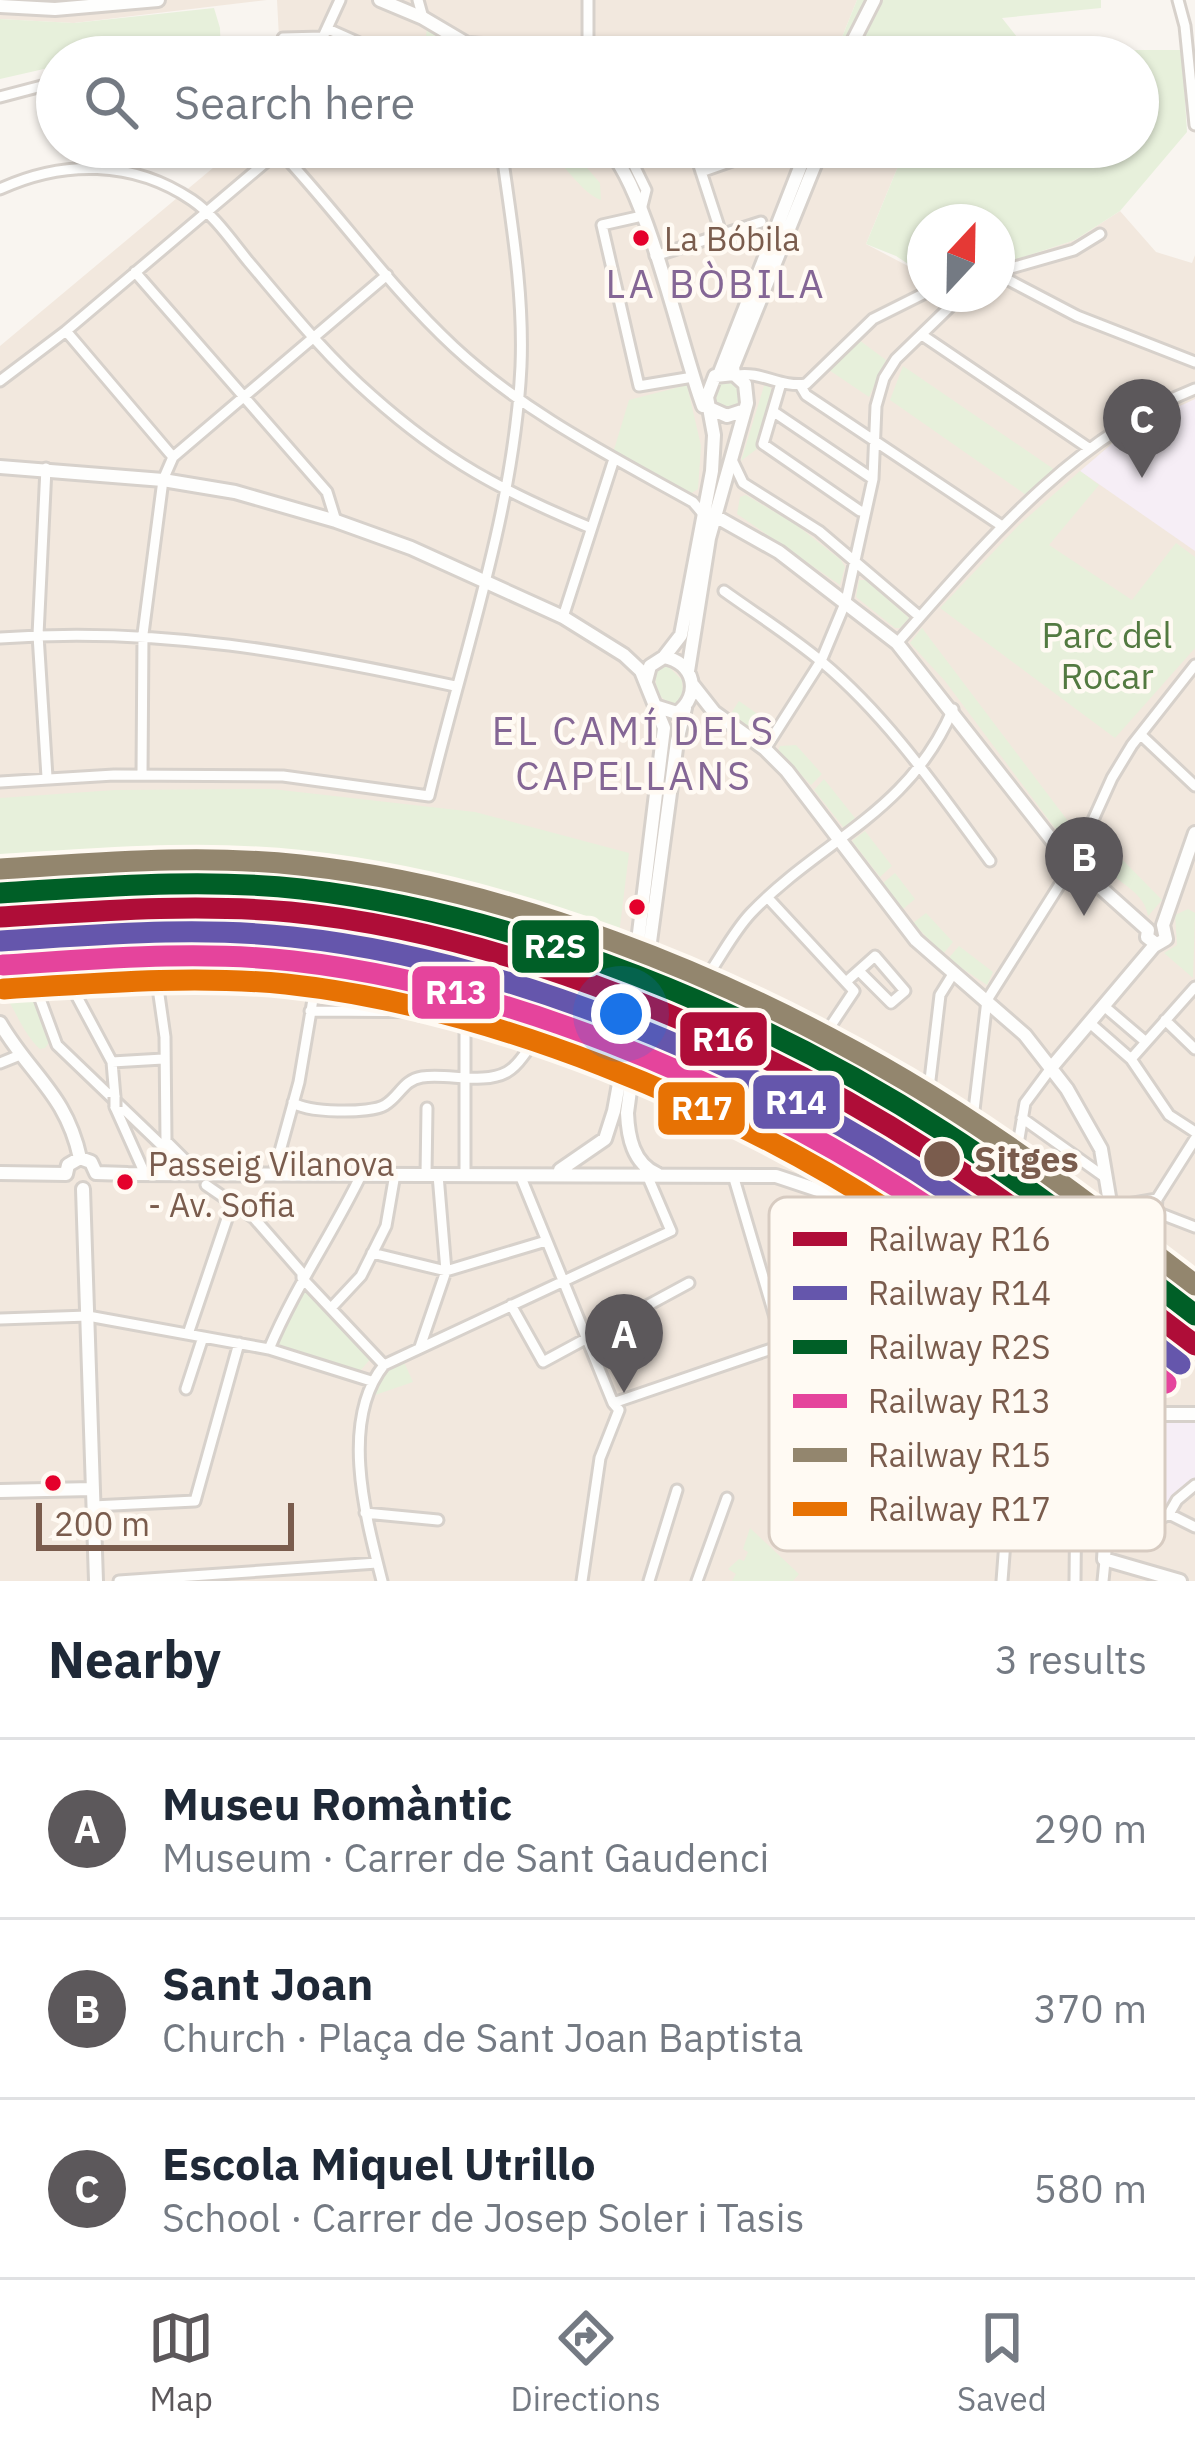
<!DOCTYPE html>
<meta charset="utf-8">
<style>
body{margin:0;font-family:"IBM Plex Sans",sans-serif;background:#f6f6f7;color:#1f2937}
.compass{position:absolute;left:907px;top:204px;width:108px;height:108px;border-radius:50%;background:#fff;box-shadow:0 3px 9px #0004;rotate:22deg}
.scale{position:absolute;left:36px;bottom:30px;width:258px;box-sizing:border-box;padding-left:12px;border:6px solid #7a5c4d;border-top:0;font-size:33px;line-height:42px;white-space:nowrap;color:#7a5c4d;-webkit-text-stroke:9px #fffaf3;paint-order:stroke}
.you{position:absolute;left:621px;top:1014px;width:42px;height:42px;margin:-30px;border:9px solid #fff;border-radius:50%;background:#1a73e8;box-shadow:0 0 0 18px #1a73e833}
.badge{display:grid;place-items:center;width:78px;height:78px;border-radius:50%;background:#5c585b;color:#fff;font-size:39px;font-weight:700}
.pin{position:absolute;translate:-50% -99px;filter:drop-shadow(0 3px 6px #0008)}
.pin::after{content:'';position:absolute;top:63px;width:42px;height:36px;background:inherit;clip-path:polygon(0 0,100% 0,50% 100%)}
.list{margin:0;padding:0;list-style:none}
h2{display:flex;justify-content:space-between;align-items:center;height:156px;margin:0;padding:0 48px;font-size:51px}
h2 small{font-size:39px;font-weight:400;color:#747a83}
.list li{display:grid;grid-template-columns:78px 1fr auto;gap:36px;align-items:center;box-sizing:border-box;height:180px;padding:0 48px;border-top:3px solid #e0e1e3}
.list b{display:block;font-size:45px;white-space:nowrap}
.list p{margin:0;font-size:39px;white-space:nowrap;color:#747a83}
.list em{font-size:39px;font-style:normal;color:#747a83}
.icon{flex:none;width:66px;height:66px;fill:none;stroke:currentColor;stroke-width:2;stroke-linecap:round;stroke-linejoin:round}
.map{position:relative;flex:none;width:1195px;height:1581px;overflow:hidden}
.search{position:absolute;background:#fff;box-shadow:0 3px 9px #0004;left:36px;right:36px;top:36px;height:132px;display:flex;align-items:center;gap:30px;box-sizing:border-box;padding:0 42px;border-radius:66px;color:#747a83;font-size:45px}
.sheet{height:696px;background:#fff}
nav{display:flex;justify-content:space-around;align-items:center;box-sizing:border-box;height:168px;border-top:3px solid #e0e1e3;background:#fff;font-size:33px;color:#747a83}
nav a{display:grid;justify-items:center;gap:6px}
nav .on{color:#5c585b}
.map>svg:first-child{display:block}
</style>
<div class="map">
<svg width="1195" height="1581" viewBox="0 0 1195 1581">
<rect width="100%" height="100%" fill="#f9f5f0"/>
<path fill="#f2e8de" d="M 0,0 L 267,0 L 74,23 L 0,19 Z
M 277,0 L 857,0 L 834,57 L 295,57 L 279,38 Z
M 238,147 L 906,147 L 866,244 L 925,275 L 925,294 L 997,294 L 997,266 L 1075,240 L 1120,211 L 1156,252 L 1192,263 L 1195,255 L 1195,1334 L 1067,1236 L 1070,1230 L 986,1163 L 786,1047 L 705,1011 L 602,974 L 594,963 L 416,912 L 329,897 L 296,897 L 289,890 L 152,883 L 150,896 L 0,904 L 0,346 Z
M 145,921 L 292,923 L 408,941 L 590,996 L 659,1024 L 683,1043 L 691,1039 L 726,1065 L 778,1088 L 888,1152 L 898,1136 L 981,1188 L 979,1192 L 1058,1246 L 1195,1354 L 1195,1581 L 0,1581 L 0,928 Z"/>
<path fill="#f6eef6" d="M 1195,399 L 1195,551 L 1080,471 L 1128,430 Z
M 1120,1417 L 1195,1418 L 1195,1479 L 1168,1506 L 1140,1504 L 1141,1488 L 1111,1486 L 1116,1422 Z"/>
<path fill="#e7f0db" d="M 857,0 L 1101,0 L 1101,8 L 1002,18 L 1033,57 L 834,57 Z
M 214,8 L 220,28 L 221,57 L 57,57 L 57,66 L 0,79 L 0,19 L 74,23 Z
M 427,29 L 454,45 L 451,57 L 423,57 Z
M 1137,50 L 1182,50 L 1187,132 L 1120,211 L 1075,240 L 997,266 L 997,222 L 925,222 L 925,275 L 896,256 L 866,244 L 906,147 L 1138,147 L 1138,57 L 1106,57 L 1108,53 Z
M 543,147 L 569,147 L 600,183 L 601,200 C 581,193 564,162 543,147 Z
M 859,340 L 886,360 L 869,397 L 829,370 Z
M 903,366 L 1055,470 L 1029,497 L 890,400 Z
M713 396a15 15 0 1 1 30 0a15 15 0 1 1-30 0Z
M 687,385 L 701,446 L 698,489 L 690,494 L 613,453 L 629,400 Z
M 764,386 L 769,386 L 774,393 L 758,448 L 741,461 Z
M 1080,471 L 1099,485 L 1049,545 L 1132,600 L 1176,543 L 1195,557 L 1195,648 L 1115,738 L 940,608 L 1019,525 Z
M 746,495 L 795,524 L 841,560 L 845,567 L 840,585 L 737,514 L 740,497 Z
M 859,580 L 866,580 L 909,618 L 900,628 L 895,628 L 856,597 Z
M 922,628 L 1077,833 L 1069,847 L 945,681 L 910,643 Z
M 666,664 L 682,680 L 683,695 L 677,704 C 658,703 654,686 656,670 Z
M 739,701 L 772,724 L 765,738 L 730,715 Z
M 796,745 L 822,774 L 811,785 L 778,751 L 780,746 Z
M 824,779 L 855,818 L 844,828 L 814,790 Z
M 272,789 L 475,812 L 629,853 L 615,967 L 498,932 L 341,896 L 182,893 L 0,899 L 0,798 L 115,790 Z
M 865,831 L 892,866 L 880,877 L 852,841 Z
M 1101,838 L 1162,900 L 1148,916 C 1144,887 1106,880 1095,854 Z
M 895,873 L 915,899 L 903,909 L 883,883 Z
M 1188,909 L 1195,913 L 1193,978 L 1164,953 L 1177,945 L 1175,915 Z
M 926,913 L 953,942 L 943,954 L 913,923 Z
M 959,946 L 993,972 L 987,985 L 948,959 Z
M 9,951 L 19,955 L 51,1040 L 45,1048 L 40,1049 C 24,1035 16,1011 3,992 Z
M 402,973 L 449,975 L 449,1004 L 403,1004 Z
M 305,1283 L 372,1357 L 360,1371 L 275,1344 Z
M 398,1358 L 404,1362 L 413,1382 L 375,1395 L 371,1381 Z
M 750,1528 L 799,1574 L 793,1581 L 732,1581 L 736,1574 L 728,1569 L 739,1559 L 744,1561 L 748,1552 L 743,1549 Z"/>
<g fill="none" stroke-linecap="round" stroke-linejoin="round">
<path stroke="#d9cfc7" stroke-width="9" stroke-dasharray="9 4.5" stroke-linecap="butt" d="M 770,1100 L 763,1115 L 774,1126"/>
<g stroke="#d7d1cb" stroke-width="15">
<path id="minor" d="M 418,0 L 423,18
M 588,0 L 588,54
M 1178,0 L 1185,26 L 1195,125
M 328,29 L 391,57
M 283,38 L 323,37 L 340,0
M 532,57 L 630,57
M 0,97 L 57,82
M 276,147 C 337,211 388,286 454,347 C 525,413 609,455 693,502 L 704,515
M 625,147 L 646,190 L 641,210
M 693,147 L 721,233
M 705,147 L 712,167
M 701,172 L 772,147
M 0,189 C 63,160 133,160 192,200 C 214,215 231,240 248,261 C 287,307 326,356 372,396 C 445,461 502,491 591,528
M 642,216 L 602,225 L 639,386 L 693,377
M 655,256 L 761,222
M 135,272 L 327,492 L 336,521
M 997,274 L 1077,316 L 1195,362
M 1001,275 L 1011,268 L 1074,250 L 1100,234
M 66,331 L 173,457
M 922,335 L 1090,449
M 737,375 C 761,371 781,388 806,384 L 873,319 L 925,293
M 0,381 L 66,331 L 280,150
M 781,383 L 763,444 L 860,511 L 866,511
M 800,385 L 806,395 L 1002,526
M 774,412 L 873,479
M 733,462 L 743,483 L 819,531 L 920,617
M 46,468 L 38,635 L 47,777
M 724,591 C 756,614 791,636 822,662 C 889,718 939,792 990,861
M 563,617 L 614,459
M 0,638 C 158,626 302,653 455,686
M 897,643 C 983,546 1071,438 1195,389
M 1141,735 L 1195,786
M 765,749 L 821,661 L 846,601 L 873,479 L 876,406 L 884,378 L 896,359 L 962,295
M 142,775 L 143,634 L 163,480 L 173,457 L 387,275
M 0,782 L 114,775 L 283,776 L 429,796 C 463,654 514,512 521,366 C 524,292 511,220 501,147
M 768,898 L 854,991 L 816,1048
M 149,925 L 165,1037 L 166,1141 L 198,1173
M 59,928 L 59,963 L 112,1062 L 115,1097
M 26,930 C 179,921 330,924 477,971 C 510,981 535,1000 567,1012 C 604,1026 642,1033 679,1047 C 754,1077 819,1120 885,1164 L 888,1174 L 869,1207
M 19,942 L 57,1045 L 179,1162
M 651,952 L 708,975 L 970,1144 L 1103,1242 L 1116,1245
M 708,975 C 722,955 734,931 751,913 C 823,838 908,814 953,709
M 847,981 L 875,956 L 905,991 L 891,1003 L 859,971
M 76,990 L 155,973
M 1105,1007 L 1146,1042
M 310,1011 L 465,1012 L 465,1174
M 1165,1020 L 1195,1049
M 1091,1024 L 1131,1059 L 1169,1115 L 1195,1132
M 533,1037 L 527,1031 L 526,1005 L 533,998
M 1131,1059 L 1195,987
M 112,1062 L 163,1059
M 0,1063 L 20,1055
M 293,1102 C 304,1113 371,1114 385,1105 C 400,1096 403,1080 422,1077 C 448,1073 483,1085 507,1072 C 525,1062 539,1027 552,1012 L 563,1011
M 115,1107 L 145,1174
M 915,1109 L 930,1080 L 940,995 L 953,974
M 1022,1118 L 1106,1178
M 970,1144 L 987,1000 L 1074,862 L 1112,778 L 1132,745 L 1195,665
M 274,1173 L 299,1082 L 323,940
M 1013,1174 L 1025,1103 L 1051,1068
M 426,1175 L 427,1108
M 520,1175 L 613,1403 L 619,1410 L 600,1458 L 582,1581
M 733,1175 L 823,1480
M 206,1185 L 254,1218 L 302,1273 L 302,1278 L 384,1365
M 820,1190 L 884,1455
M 1111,1207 L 1157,1199
M 1156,1212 L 1157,1199 L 1195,1139
M 1156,1212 L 1195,1227
M 1113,1221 L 1156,1212
M 931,1228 L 938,1434
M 372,1253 L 446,1271 L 546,1241
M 1165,1299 L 1195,1306
M 511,1305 L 543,1362 L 689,1283
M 332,1307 L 361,1276 L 386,1226 L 395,1174
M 0,1319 L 88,1316 L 269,1349 L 371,1381
M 188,1334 L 233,1201
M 420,1347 L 446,1271 L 438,1175
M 269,1349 C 295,1287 332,1235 361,1175
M 186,1389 L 203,1337
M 616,1402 L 783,1345 L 852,1326 L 1033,1325 L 1119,1319
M 93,1506 L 195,1501 L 239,1343
M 365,1513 L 438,1520
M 1169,1514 L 1195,1527
M 1104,1544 L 1112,1545 L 1169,1514 L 1177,1500 L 1195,1485
M 119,1581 L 377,1563
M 382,1581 C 366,1518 339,1421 384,1365 L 671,1231 L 647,1175
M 649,1581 L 677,1490
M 697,1581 L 727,1498
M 1002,1581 L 1015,1410
M 1075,1581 L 1078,1277
M 1103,1581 L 1105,1561"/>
</g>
<g stroke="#d7d1cb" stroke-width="18">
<path id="tertiary" d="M 380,0 L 423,18 L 467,44 L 498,46 L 507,57
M 0,6 L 55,9 L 158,0
M 845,57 L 874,0
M 606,147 C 646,184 681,348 703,406
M 734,374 L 733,367 L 822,147
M 719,375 L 808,147
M 707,407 L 727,416 L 745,410
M 0,467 L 163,480 L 235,492 L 336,521 L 411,548 L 563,617 L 624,655 L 641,671 L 664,728 L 624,1056 L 614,1111 L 605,1139 L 560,1170
M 715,516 L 779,552 L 897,643 L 1062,853 L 1148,930 L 1147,937 L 1156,944
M 664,657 L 681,635 L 712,471 L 714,435 L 707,397 L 715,376 L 734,374 L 745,384 L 747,403 L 709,538 L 688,671
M 646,681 L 650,666 L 664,657 C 694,662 702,695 677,713 L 658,707
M 692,684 L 714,712 L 765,749 L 787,771 L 916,940 L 1025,1035 L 1067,1089 L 1101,1149 L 1121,1268 L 1177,1309 L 1195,1318
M 0,1023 C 31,1076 66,1094 80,1158
M 1051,1068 L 1154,946 L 1166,939 L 1163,925 L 1195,833
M 0,1173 L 66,1174
M 66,1174 L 68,1165 L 80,1158 L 91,1162 L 96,1173 L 128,1174 L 776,1176 L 1052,1268 L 1113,1291 L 1120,1300 L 1104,1559 L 1180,1581
M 657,1174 C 633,1163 628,1137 627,1113 L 677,741 L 685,708
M 83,1189 L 96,1581
M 1113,1414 L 1195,1414
M 0,1491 L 92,1489"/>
</g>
<use href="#minor" stroke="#fefefd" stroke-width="9"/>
<use href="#tertiary" stroke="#fefefd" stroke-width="12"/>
<g stroke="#d7d1cb" stroke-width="15" stroke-linecap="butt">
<path id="minor-bridge" d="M 115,1107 L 115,1097"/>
</g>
<use href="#minor-bridge" stroke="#fefefd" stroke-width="9"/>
<g stroke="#fffaf3" stroke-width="30">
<path id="rail-1" d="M 0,917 C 96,911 194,903 290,912 C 505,933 751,1036 931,1152 C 1023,1211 1108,1279 1195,1345"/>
</g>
<g stroke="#fffaf3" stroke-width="30">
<path id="rail-2" d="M 1,941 C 98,935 195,926 292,937 C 502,959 739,1058 916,1171 C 1008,1230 1094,1298 1180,1364"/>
</g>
<g stroke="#fffaf3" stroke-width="30">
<path id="rail-3" d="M 0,893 C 100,887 201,878 301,889 C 522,915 758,1012 944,1132 C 1031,1188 1113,1252 1195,1315"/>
</g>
<g stroke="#fffaf3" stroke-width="30">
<path id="rail-4" d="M 3,965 C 99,959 197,950 293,961 C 503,985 724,1078 902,1190 C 994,1249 1079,1317 1166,1383"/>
</g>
<g stroke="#fffaf3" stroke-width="30">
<path id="rail-5" d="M 0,869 C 100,863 200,854 300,865 C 507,887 727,975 905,1080 C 1007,1140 1101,1213 1195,1285"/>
</g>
<g stroke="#fffaf3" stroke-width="30">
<path id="rail-6" d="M 4,989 C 98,983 193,975 286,984 C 489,1006 724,1103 894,1214 C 983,1272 1067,1338 1151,1402"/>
</g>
<use href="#rail-1" stroke="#af0d38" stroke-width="21"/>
<use href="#rail-2" stroke="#6556ac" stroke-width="21"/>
<use href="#rail-3" stroke="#005f27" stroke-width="21"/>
<use href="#rail-4" stroke="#e5449c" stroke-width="21"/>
<use href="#rail-5" stroke="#93866e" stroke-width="21"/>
<use href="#rail-6" stroke="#e77204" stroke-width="21"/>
</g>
<g fill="#e4002b" stroke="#fffaf3" stroke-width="4.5">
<circle cx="641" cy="238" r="10"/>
<circle cx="637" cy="907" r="10"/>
<circle cx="125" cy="1182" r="10"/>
<circle cx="53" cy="1483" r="10"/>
</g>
<circle fill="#7a5c4d" stroke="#fffaf3" stroke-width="4.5" cx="942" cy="1159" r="20"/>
<g text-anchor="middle" stroke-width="9" stroke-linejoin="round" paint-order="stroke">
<g font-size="33" fill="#7a5c4d" stroke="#fffaf3" text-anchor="start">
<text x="664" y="251">La Bóbila</text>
<text x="148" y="1176">Passeig Vilanova<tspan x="148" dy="41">- Av. Sofia</tspan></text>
</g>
<g font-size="36" fill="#537a41" stroke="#fffaf3">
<text x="1107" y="648">Parc del<tspan x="1107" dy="41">Rocar</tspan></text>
</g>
<g font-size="36" font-weight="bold" fill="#7a5c4d" stroke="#fffaf3" text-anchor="start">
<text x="974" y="1172">Sitges</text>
</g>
<g font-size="39" letter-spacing="3" fill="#846695" stroke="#fffaf3">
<text x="716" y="298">LA BÒBILA</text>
<text x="634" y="745">EL CAMÍ DELS<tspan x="634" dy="45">CAPELLANS</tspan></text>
</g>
</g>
<rect x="769" y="1197" width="396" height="354" rx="18" fill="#fffaf3" stroke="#d7cbc1" stroke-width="3"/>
<rect x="793" y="1232" width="54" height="14" fill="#af0d38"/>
<rect x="793" y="1286" width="54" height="14" fill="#6556ac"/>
<rect x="793" y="1340" width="54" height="14" fill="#005f27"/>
<rect x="793" y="1394" width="54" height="14" fill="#e5449c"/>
<rect x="793" y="1448" width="54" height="14" fill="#93866e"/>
<rect x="793" y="1502" width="54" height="14" fill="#e77204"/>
<g font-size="33" fill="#7a5c4d">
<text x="868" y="1251">Railway R16</text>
<text x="868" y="1305">Railway R14</text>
<text x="868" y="1359">Railway R2S</text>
<text x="868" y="1413">Railway R13</text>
<text x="868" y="1467">Railway R15</text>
<text x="868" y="1521">Railway R17</text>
</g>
<g stroke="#fffaf3" stroke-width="4.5">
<rect x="510" y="918" width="91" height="57" rx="12" fill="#005f27"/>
<rect x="410" y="964" width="92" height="57" rx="12" fill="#e5449c"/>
<rect x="678" y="1010" width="91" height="58" rx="12" fill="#af0d38"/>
<rect x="751" y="1073" width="91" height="58" rx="12" fill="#6556ac"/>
<rect x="656" y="1080" width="91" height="57" rx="12" fill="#e77204"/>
</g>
<g font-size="33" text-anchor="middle" font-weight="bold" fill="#fff">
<text x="555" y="958">R2S</text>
<text x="456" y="1004">R13</text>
<text x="723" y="1051">R16</text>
<text x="796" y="1114">R14</text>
<text x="702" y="1120">R17</text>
</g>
</svg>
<svg class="compass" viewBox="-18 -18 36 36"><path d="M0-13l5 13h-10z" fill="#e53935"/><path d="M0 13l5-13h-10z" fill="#747a83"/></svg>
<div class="scale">200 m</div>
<div class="you"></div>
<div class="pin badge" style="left:624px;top:1393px">A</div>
<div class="pin badge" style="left:1084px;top:916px">B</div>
<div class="pin badge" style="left:1142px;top:478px">C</div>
<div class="search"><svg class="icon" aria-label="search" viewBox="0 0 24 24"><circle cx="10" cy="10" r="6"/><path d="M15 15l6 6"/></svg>Search here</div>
</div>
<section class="sheet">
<h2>Nearby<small>3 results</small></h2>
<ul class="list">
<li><span class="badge">A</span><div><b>Museu Romàntic</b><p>Museum · Carrer de Sant Gaudenci</p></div><em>290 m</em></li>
<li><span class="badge">B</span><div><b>Sant Joan</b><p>Church · Plaça de Sant Joan Baptista</p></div><em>370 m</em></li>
<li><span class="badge">C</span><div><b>Escola Miquel Utrillo</b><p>School · Carrer de Josep Soler i Tasis</p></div><em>580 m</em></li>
</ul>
</section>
<nav>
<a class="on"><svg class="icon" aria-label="map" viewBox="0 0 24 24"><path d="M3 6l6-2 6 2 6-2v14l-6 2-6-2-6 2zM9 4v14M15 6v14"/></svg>Map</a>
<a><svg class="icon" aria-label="directions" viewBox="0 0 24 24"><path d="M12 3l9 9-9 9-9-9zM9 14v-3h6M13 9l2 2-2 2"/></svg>Directions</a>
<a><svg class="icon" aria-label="saved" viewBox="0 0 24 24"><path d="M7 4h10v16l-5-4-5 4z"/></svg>Saved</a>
</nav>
